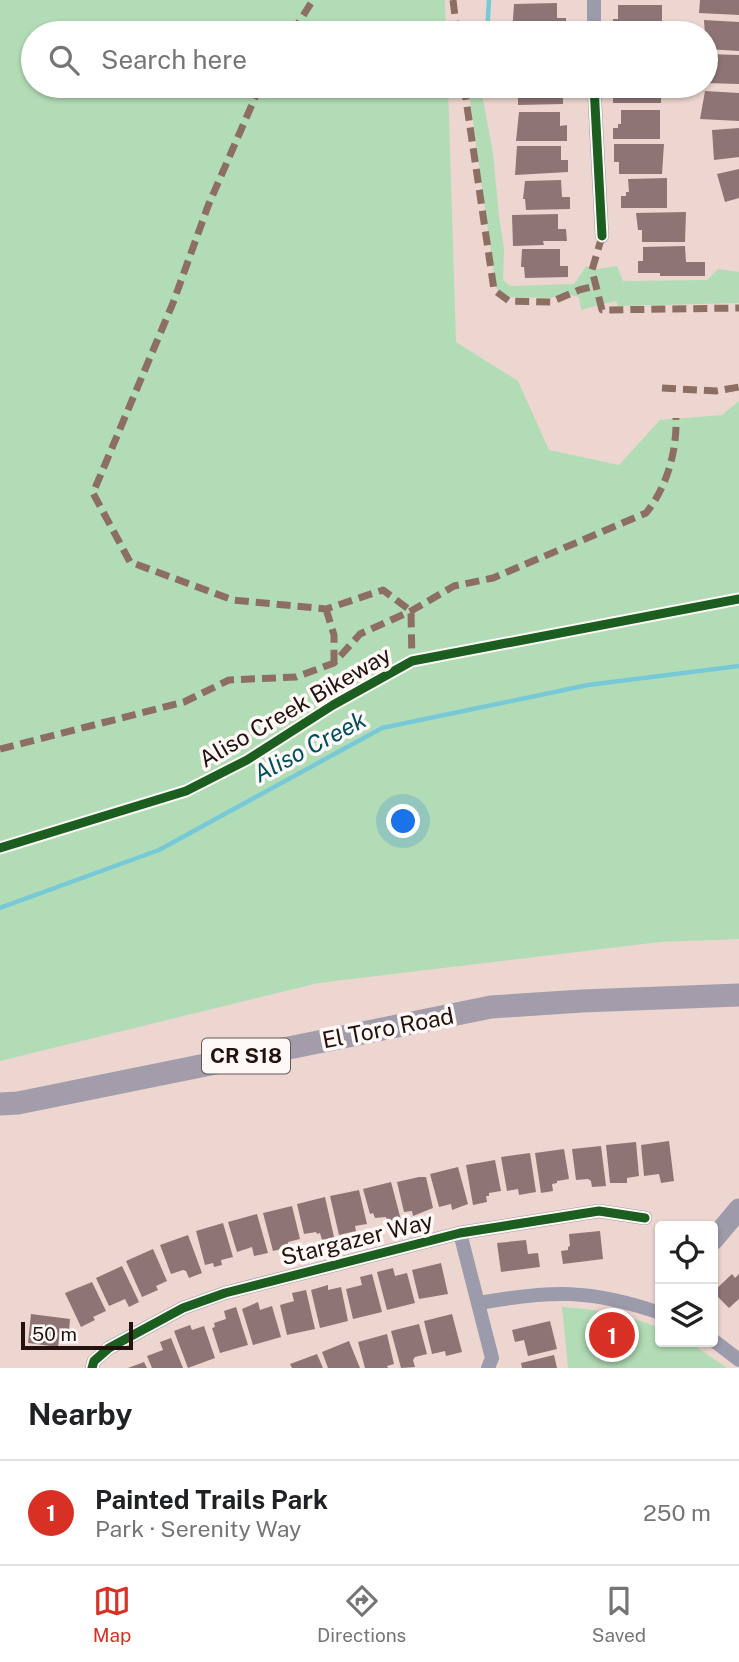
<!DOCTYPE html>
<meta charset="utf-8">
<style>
body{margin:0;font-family:"Public Sans",sans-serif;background:#f2f2f2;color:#202124}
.controls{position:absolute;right:21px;bottom:21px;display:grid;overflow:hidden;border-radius:7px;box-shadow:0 2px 5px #0004}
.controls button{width:63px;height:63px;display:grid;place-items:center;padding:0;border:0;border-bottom:2px solid #e0e0e0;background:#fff;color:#202124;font:35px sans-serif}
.scale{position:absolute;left:21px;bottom:18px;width:112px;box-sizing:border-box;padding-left:7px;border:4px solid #24120e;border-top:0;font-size:19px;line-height:24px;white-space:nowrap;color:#24120e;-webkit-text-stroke:5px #fef9f7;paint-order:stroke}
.you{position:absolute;left:404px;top:822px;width:24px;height:24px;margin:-18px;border:5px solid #fff;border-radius:50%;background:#1a73e8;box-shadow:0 0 0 10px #1a73e833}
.badge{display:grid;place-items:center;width:46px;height:46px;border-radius:50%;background:#d93025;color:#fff;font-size:23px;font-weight:700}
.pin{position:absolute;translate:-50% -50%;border:4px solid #fff;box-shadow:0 2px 7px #0006}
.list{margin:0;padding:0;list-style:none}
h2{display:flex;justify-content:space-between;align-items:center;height:91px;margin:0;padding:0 28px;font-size:30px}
h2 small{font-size:23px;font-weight:400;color:#757577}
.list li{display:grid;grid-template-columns:46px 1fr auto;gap:21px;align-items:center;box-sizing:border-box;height:105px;padding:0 28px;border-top:2px solid #e0e0e0}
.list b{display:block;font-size:26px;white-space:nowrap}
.list p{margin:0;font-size:23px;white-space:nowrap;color:#757577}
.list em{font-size:23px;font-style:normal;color:#757577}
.icon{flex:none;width:38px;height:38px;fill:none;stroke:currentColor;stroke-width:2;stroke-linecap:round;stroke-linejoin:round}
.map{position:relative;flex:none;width:739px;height:1368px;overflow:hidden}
.search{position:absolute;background:#fff;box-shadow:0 2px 5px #0004;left:21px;right:21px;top:21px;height:77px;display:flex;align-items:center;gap:18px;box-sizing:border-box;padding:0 24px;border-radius:38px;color:#757577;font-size:26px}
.sheet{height:196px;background:#fff}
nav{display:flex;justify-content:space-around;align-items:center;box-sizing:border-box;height:98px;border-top:2px solid #e0e0e0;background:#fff;font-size:19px;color:#757577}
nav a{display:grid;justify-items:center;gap:4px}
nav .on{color:#d93025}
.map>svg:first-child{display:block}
</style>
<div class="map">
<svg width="739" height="1368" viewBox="0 0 739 1368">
<rect width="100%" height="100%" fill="#edd6d0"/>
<path fill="#b2dcb5" d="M 0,0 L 445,0 L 446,33 L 33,33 L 33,86 L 448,86 L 456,342 L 518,381 L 549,450 L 619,465 L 660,420 L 722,415 L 739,401 L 739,939 L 660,942 L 318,983 L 0,1061 Z
M 468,86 L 473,86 L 478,90 L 483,99 L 493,153 L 499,217 L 504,248 L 503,280 L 510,286 L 574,284 L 586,266 L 598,269 L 617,266 L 623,281 L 707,280 L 718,269 L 739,272 L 739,303 L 618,306 L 616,301 L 581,310 L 579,297 L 564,294 L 551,298 L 508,297 L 496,288 Z
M 562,1307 C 596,1309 628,1315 660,1328 L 660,1342 L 689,1342 L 727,1368 L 568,1368 Z"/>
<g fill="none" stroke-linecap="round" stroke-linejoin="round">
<path stroke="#77c9d8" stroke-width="4.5" d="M 487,33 L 489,0
M 0,908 L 159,850 L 382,728 L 588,685 L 739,666"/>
</g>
<path fill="#8e7475" d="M 700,0 L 739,0 L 739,15 L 699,13 Z
M 557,3 L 557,18 L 566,18 L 566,29 L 512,33 L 514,4 Z
M 618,5 L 662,5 L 662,33 L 613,33 L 613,19 L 618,19 Z
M 704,20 L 739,22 L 739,51 L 706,49 Z
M 706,54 L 739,55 L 739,84 L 706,83 Z
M 518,86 L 555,86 L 556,93 L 563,93 L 563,104 L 518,105 Z
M 618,86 L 661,86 L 661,103 L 613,103 L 613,89 L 618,89 Z
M 705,91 L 739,93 L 739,121 L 700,119 Z
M 621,110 L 660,110 L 660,139 L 613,139 L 613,128 L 618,128 L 618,124 L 621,124 Z
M 519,112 L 560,112 L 560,126 L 567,125 L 567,141 L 516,141 Z
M 739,128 L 739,157 L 714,160 L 712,130 Z
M 614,144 L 664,144 L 662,174 L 619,174 L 619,162 L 614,162 Z
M 517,146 L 561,146 L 561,160 L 568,160 L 568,172 L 515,175 Z
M 739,169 L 739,198 L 725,202 L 717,174 Z
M 667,178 L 667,208 L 621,208 L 621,196 L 626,196 L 626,192 L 629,192 L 628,179 Z
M 561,180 L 562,197 L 570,197 L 570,209 L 526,210 L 525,199 L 523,199 L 525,181 Z
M 686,212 L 685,242 L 642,242 L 642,230 L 638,230 L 636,213 Z
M 558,214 L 558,229 L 566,229 L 567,241 L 543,241 L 544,245 L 513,246 L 512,215 Z
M 685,246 L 686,262 L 705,262 L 705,276 L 660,276 L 660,273 L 638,273 L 638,261 L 643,261 L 643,247 Z
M 522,249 L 560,249 L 560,266 L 568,266 L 568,277 L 525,278 L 524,267 L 521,267 Z
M 669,1141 L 674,1181 L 661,1183 L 659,1174 L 644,1176 L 641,1145 Z
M 636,1142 L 639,1176 L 627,1178 L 627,1183 L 610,1183 L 606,1145 Z
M 601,1146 L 606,1186 L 592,1187 L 591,1181 L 588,1179 L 576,1180 L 572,1149 Z
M 564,1149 L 569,1179 L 557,1181 L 557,1183 L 552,1184 L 553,1191 L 541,1193 L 535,1153 Z
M 530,1153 L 536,1192 L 519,1195 L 518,1189 L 507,1191 L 501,1157 Z
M 495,1160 L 501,1191 L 489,1193 L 489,1196 L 486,1196 L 487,1202 L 473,1205 L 466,1165 Z
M 458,1167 L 468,1204 L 452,1210 L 451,1204 L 439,1207 L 430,1174 Z
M 419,1177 L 426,1177 L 433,1208 L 413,1216 L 412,1211 L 404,1212 L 397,1182 Z
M 391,1182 L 401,1220 L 388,1223 L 386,1217 L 375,1218 L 373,1213 L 370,1214 L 363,1189 Z
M 359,1190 L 367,1224 L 355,1226 L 356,1231 L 339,1235 L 330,1196 Z
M 325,1197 L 334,1237 L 322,1240 L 320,1233 L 317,1234 L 316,1232 L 304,1234 L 297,1204 Z
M 292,1206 L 300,1239 L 288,1242 L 289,1247 L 273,1251 L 263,1213 Z
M 257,1214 L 268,1253 L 254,1256 L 252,1247 L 237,1252 L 228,1222 Z
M 223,1223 L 233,1257 L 221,1260 L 222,1265 L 214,1267 L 213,1263 L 205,1265 L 196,1231 Z
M 600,1231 L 603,1259 L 563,1264 L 561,1251 L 568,1250 L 568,1247 L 570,1246 L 569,1234 Z
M 188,1235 L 202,1273 L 189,1278 L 186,1271 L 183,1270 L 171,1274 L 160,1245 Z
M 526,1240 L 528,1254 L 538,1253 L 540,1267 L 501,1272 L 497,1243 Z
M 153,1249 L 167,1281 L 156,1286 L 158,1290 L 142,1297 L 126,1261 Z
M 441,1263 L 448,1294 L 419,1299 L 412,1270 Z
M 122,1266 L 139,1302 L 129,1307 L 125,1299 L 109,1306 L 96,1278 Z
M 393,1268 L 395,1276 L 407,1273 L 415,1303 L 387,1310 L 377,1272 Z
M 372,1274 L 382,1312 L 353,1319 L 346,1289 L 362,1285 L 360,1277 Z
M 732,1274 L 735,1278 L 739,1274 L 739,1299 L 729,1308 L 713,1292 Z
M 92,1282 L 106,1311 L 93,1317 L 95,1320 L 81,1327 L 65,1293 Z
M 328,1285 L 328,1290 L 341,1287 L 348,1321 L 320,1328 L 311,1290 Z
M 306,1290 L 315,1329 L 287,1335 L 280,1305 L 294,1301 L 292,1293 Z
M 258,1302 L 260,1310 L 272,1306 L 281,1337 L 253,1345 L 242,1309 Z
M 236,1307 L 248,1345 L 220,1353 L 212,1328 L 215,1327 L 214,1323 L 226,1319 L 224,1311 Z
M 31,1314 L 70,1319 L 69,1332 L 60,1331 L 58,1347 L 28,1343 Z
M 452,1314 L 462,1352 L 446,1356 L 445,1351 L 432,1354 L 424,1321 Z
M 550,1321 L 557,1349 L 528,1356 L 524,1340 L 515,1342 L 512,1330 Z
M 419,1324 L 427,1354 L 415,1357 L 413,1360 L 415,1367 L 401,1368 L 391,1331 Z
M 190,1325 L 192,1330 L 204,1326 L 215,1358 L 188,1368 L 174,1331 Z
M 387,1334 L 394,1364 L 387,1366 L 388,1368 L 365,1368 L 358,1342 Z
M 171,1338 L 183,1368 L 152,1368 L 147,1356 L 163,1350 L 160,1342 Z
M 349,1341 L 360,1368 L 328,1368 L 322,1352 Z
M 317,1354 L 323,1368 L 292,1368 L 290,1364 Z
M 554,1355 L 557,1368 L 522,1368 L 521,1363 Z
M 144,1362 L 147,1368 L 128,1368 Z"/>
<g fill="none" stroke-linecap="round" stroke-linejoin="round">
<path stroke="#9b9bac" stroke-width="14" d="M 594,0 L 594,33
M 594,86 L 602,236
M 460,1233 L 492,1358 L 488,1368
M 479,1303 C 552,1290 590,1289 660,1313
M 713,1340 L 739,1360
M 92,1368 L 94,1361 L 109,1348 L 183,1308 L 225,1293 L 460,1233 L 599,1211 L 645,1218"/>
<path stroke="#9d9aaa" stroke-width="21" d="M 713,1240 L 739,1209"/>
<path stroke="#a29cab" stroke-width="23" d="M 0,1104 L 18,1103 L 491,1007 L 582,1001 L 739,995"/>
<path stroke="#8d6e63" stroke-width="7" stroke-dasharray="14 7" stroke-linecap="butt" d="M 453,0 L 457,33
M 292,33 L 313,0
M 260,86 L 208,206 L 173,303 L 93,493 L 130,562 L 233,600 L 326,609 L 383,590 L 411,611 L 412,661
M 464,86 L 494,290 L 509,301 L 551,302 L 579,290 L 595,286
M 602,236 L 592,270 L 602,310 L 739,308
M 662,388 L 716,391 L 739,387
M 326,609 L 334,635 L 334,663
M 0,749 L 184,702 L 229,680 L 296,677 L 334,663 L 360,634 L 411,611 L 454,586 L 493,578 L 646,513 C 667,487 677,451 676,418"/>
<g stroke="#fef9f7" stroke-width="13">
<path id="cycleway" d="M 594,86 L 602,236
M 0,848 L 186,791 L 247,760 L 333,705 L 412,661 L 739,599
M 92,1368 L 94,1361 L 109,1348 L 183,1308 L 225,1293 L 460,1233 L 599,1211 L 645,1218"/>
</g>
<use href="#cycleway" stroke="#1b5e20" stroke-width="9"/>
</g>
<g text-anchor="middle" stroke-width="7" stroke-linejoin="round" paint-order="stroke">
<rect fill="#fef9f7" stroke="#655754" stroke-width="2" x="202" y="1038.5" width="88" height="35" rx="5"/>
<g font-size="21" font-weight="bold" fill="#24120e">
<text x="246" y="1063">CR S18</text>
</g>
<g font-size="23" fill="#24120e" stroke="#fef9f7">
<text transform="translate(295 707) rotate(-30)" y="8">Aliso Creek Bikeway</text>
<text transform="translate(388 1028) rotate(-11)" y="8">El Toro Road</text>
<text transform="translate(357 1239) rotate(-14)" y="8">Stargazer Way</text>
</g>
<g font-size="24" font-style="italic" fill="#004e5b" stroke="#fef9f7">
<text transform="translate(310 747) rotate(-28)" y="8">Aliso Creek</text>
</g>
</g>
</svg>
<div class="controls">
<button><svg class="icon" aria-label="locate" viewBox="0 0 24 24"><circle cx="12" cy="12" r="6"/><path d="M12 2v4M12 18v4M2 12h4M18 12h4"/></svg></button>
<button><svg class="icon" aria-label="layers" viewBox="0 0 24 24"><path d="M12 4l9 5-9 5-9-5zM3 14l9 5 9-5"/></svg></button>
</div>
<div class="scale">50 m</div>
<div class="you"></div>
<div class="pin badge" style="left:612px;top:1335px">1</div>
<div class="search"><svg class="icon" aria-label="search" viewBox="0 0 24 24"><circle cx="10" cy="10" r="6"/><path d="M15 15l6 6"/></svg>Search here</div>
</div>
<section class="sheet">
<h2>Nearby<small></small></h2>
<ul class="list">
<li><span class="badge">1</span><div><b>Painted Trails Park</b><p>Park · Serenity Way</p></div><em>250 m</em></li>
</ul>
</section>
<nav>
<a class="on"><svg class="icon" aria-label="map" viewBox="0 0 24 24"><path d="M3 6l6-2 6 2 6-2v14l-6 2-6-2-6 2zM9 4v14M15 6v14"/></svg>Map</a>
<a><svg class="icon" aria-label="directions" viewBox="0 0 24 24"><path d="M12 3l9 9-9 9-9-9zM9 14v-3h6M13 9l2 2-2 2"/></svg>Directions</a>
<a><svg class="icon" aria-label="saved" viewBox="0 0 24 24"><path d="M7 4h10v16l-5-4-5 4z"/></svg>Saved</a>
</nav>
